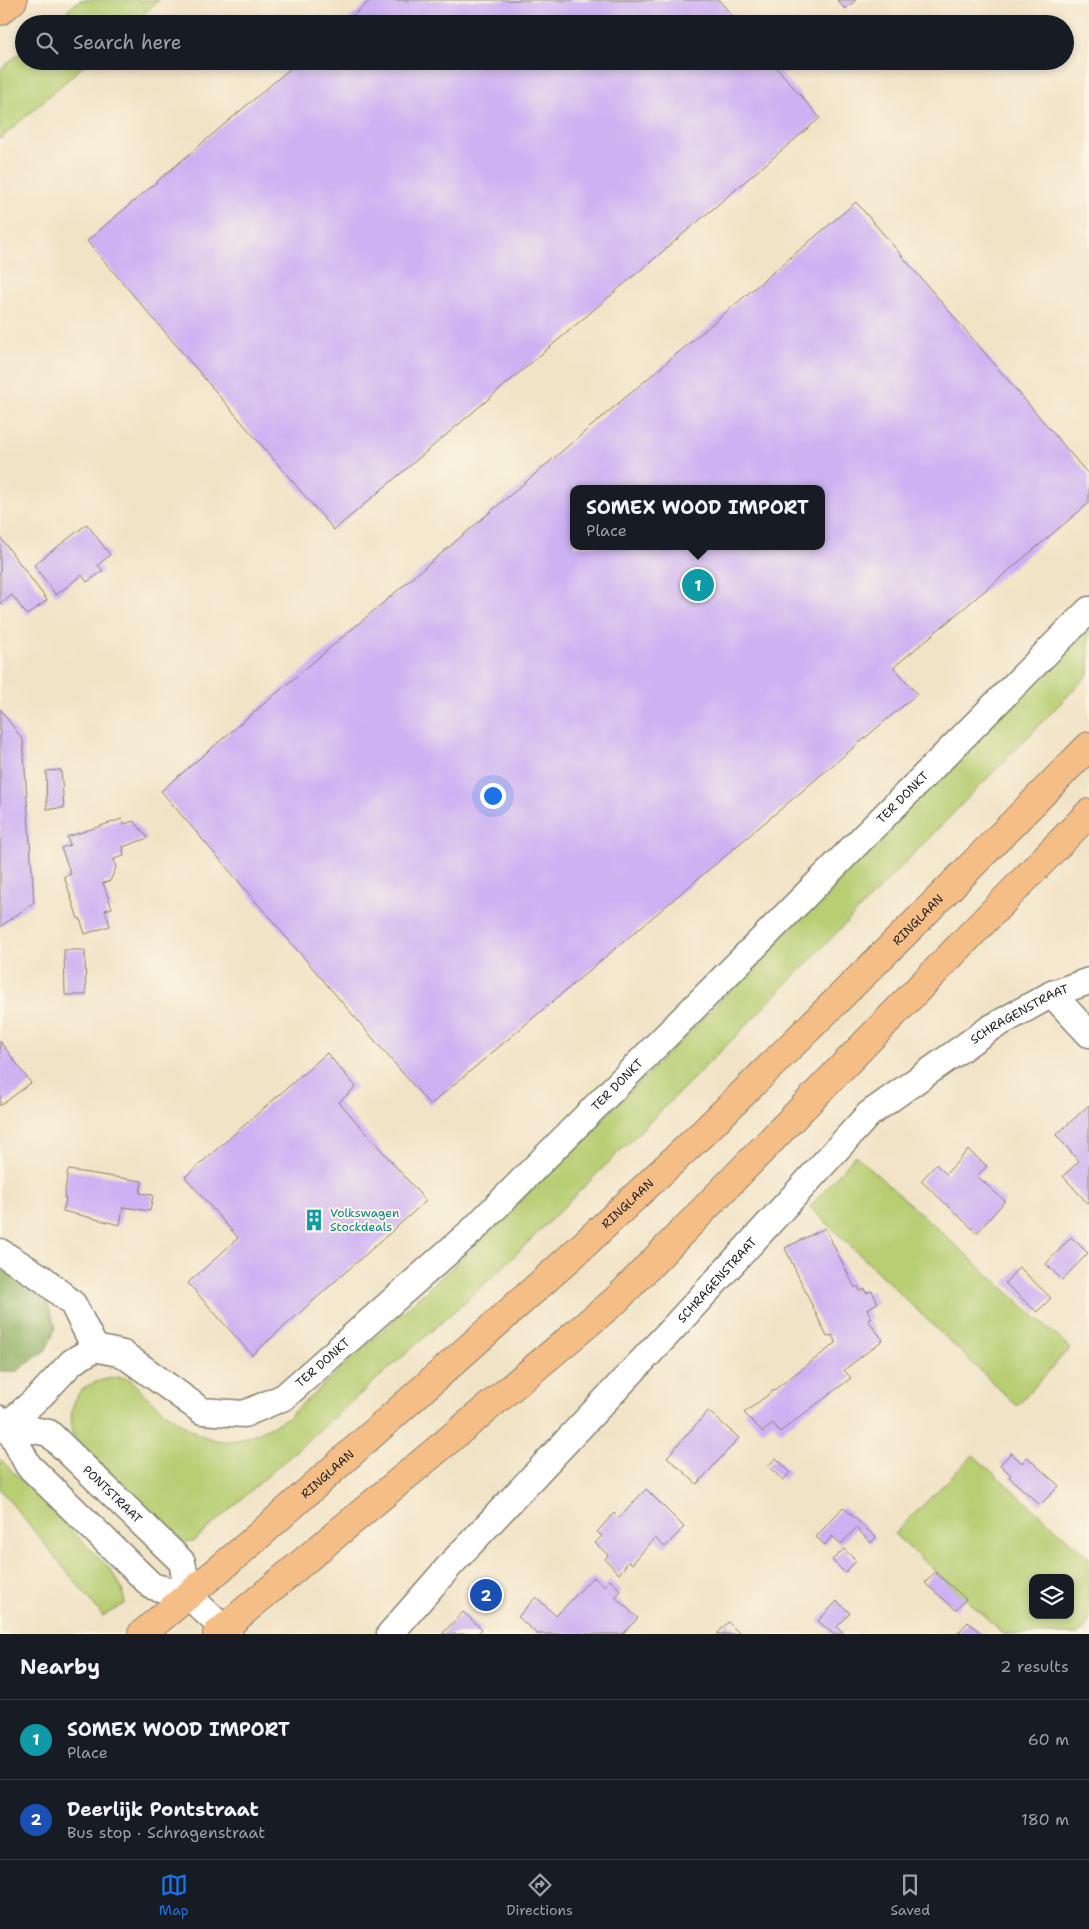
<!DOCTYPE html>
<meta charset="utf-8">
<style>
body{margin:0;font-family:"Shantell Sans",sans-serif;background:#20242c;color:#f1f3f6}
.controls{position:absolute;right:15px;bottom:15px;display:grid;overflow:hidden;border-radius:10px;box-shadow:0 2px 8px #0003}
.controls button{width:45px;height:45px;display:grid;place-items:center;padding:0;border:0;border-bottom:1px solid #363941;background:#171b24;color:#f1f3f6;font:25px sans-serif}
.you{position:absolute;left:492px;top:795px;width:18px;height:18px;margin:-12px;border:4px solid #fff;border-radius:50%;background:#1a73e8;box-shadow:0 0 0 8px #1a73e833}
.badge{display:grid;place-items:center;width:32px;height:32px;border-radius:50%;background:#1a73e8;color:#fff;font-size:16px;font-weight:700}
.pin{position:absolute;translate:-50% -50%;border:2px solid #fff;box-shadow:0 1px 5px #0006}
.popup{position:absolute;left:570px;top:485px;width:255px;height:65px;box-sizing:border-box;display:grid;place-content:center;border-radius:10px;background:#171b24;filter:drop-shadow(0 1px 4px #0005);font-size:16px;white-space:nowrap;color:#9ea1a6}
.popup b{font-size:19px;color:#f1f3f6}
.popup::after{content:'';position:absolute;left:50%;top:100%;margin-left:-10px;border:10px solid transparent;border-top-color:#171b24}
.list{margin:0;padding:0;list-style:none}
h2{display:flex;justify-content:space-between;align-items:center;height:65px;margin:0;padding:0 20px;font-size:21px}
h2 small{font-size:16px;font-weight:400;color:#9ea1a6}
.list li{display:grid;grid-template-columns:32px 1fr auto;gap:15px;align-items:center;box-sizing:border-box;height:80px;padding:0 20px;border-top:1px solid #363941}
.list b{display:block;font-size:19px;white-space:nowrap}
.list p{margin:0;font-size:16px;white-space:nowrap;color:#9ea1a6}
.list em{font-size:16px;font-style:normal;color:#9ea1a6}
.icon{flex:none;width:28px;height:28px;fill:none;stroke:currentColor;stroke-width:2;stroke-linecap:round;stroke-linejoin:round}
.map{position:relative;flex:none;width:1089px;height:1634px;overflow:hidden}
.search{position:absolute;background:#171b24;box-shadow:0 2px 8px #0003;left:15px;right:15px;top:15px;height:55px;display:flex;align-items:center;gap:12px;box-sizing:border-box;padding:0 18px;border-radius:28px;color:#9ea1a6;font-size:19px}
.sheet{height:225px;background:#171b24}
nav{display:flex;justify-content:space-around;align-items:center;box-sizing:border-box;height:70px;border-top:1px solid #363941;background:#171b24;font-size:14px;color:#9ea1a6}
nav a{display:grid;justify-items:center;gap:2px}
nav .on{color:#1a73e8}
.map>svg:first-child{display:block}
</style>
<div class="map">
<svg width="1089" height="1634" viewBox="0 0 1089 1634">
<rect width="100%" height="100%" fill="#fcf5e5"/>
<filter id="ink" filterUnits="userSpaceOnUse"><feTurbulence type="fractalNoise" baseFrequency=".02" numOctaves="2"/><feDisplacementMap in="SourceGraphic" scale="10" xChannelSelector="R" yChannelSelector="G"/><feConvolveMatrix kernelMatrix="1 2 1 2 8 2 1 2 1" color-interpolation-filters="sRGB"/></filter>
<filter id="wash" filterUnits="userSpaceOnUse"><feTurbulence type="fractalNoise" baseFrequency=".0096" numOctaves="4" result="noise"/><feDisplacementMap in="SourceGraphic" scale="20" xChannelSelector="R" yChannelSelector="G"/><feGaussianBlur stdDeviation="1.12" result="paint"/><feColorMatrix in="noise" values="0 0 0 0 0 0 0 0 0 0 0 0 0 0 0 0 0 1.4 0 .05"/><feComposite in="paint" operator="in"/></filter>
<g filter="url(#wash)">
<rect width="100%" height="100%" fill="#f1e3c6"/>
<path fill="#b7ce73" stroke="#6a7548" fill-rule="evenodd" d="M 80,0 L 159,0 L 132,24 L 52,24 Z
M 24,49 L 24,61 L 89,61 L 0,139 L 0,70 Z
M 1089,625 L 1089,674 L 730,1042 L 497,1273 L 194,1541 L 184,1542 L 73,1438 C 68,1406 73,1385 108,1379 C 115,1377 124,1376 131,1380 C 137,1384 141,1392 147,1397 C 169,1415 193,1437 222,1441 C 242,1443 269,1427 287,1418 L 471,1250 L 622,1100 Z
M 855,1155 L 1070,1348 L 1017,1406 L 810,1207 Z
M 973,1455 L 1089,1558 L 1089,1623 L 1079,1634 L 1004,1634 L 894,1534 ZM 1033,1578 L 1070,1578 L 1070,1615 L 1033,1615 Z
M 0,1459 L 110,1569 L 122,1588 L 125,1604 L 103,1616 L 0,1489 Z"/>
<path fill="#91b165" stroke="#566640" d="M 0,1270 L 5,1271 L 48,1304 L 56,1327 L 46,1350 L 17,1371 L 0,1371 Z"/>
<g id="blocks">
<path fill="#ccb1f3" fill-rule="evenodd" d="M 371,0 L 719,0 L 739,24 L 343,24 Z
M 837,0 L 856,0 L 845,9 Z
M 299,61 L 771,61 L 820,118 L 334,530 L 87,241 Z
M 856,202 L 1089,475 L 1089,503 L 894,667 L 917,694 L 430,1105 L 161,791 ZM 574,489 L 822,489 L 822,546 L 574,546 Z
M 87,524 L 110,555 L 98,565 L 103,571 L 87,582 L 82,575 L 56,595 L 34,565 Z
M 0,537 L 47,600 L 27,615 L 12,595 L 0,604 Z
M 0,709 L 23,740 L 34,902 L 0,927 Z
M 61,770 L 64,808 L 47,809 L 46,771 Z
M 122,819 L 124,824 L 134,821 L 148,838 L 123,847 L 124,856 L 114,859 L 116,868 L 110,881 L 103,883 L 112,908 L 105,910 L 110,926 L 85,934 L 80,918 L 78,919 L 64,876 L 71,874 L 61,848 L 70,845 L 67,837 Z
M 64,950 L 85,950 L 86,995 L 65,995 Z
M 0,1041 L 31,1083 L 0,1106 Z
M 327,1053 L 356,1087 L 339,1102 L 426,1201 L 252,1355 L 188,1283 L 238,1238 L 185,1177 Z
M 1089,1105 L 1089,1205 L 1063,1176 L 1079,1161 L 1056,1135 Z
M 968,1150 L 987,1166 L 977,1176 L 1005,1201 L 977,1233 L 921,1181 L 936,1164 L 946,1174 Z
M 68,1170 L 142,1181 L 140,1193 L 153,1195 L 150,1211 L 123,1207 L 120,1225 L 63,1211 L 66,1199 L 64,1198 Z
M 825,1228 L 855,1288 L 858,1286 L 860,1291 L 865,1289 L 866,1293 L 872,1291 L 878,1303 L 867,1309 L 872,1319 L 868,1320 L 883,1340 L 844,1370 L 851,1378 L 780,1432 L 773,1423 L 763,1432 L 744,1413 L 836,1343 L 832,1335 L 827,1337 L 785,1248 Z
M 1071,1237 L 1088,1253 L 1062,1280 L 1046,1264 Z
M 1019,1267 L 1051,1298 L 1037,1312 L 1005,1283 Z
M 708,1411 L 739,1438 L 697,1484 L 667,1457 Z
M 1011,1453 L 1022,1463 L 1027,1457 L 1059,1486 L 1040,1505 L 1009,1477 L 1011,1475 L 1000,1465 Z
M 776,1458 L 790,1472 L 783,1480 L 768,1466 Z
M 646,1489 L 684,1527 L 665,1547 L 655,1538 L 632,1564 L 629,1561 L 619,1574 L 605,1559 L 608,1555 L 595,1543 L 602,1536 L 597,1532 L 614,1513 L 619,1518 Z
M 843,1507 L 876,1537 L 871,1543 L 856,1528 L 841,1544 L 832,1536 L 825,1545 L 816,1537 Z
M 844,1549 L 856,1561 L 845,1573 L 832,1560 Z
M 935,1572 L 966,1599 L 956,1610 L 925,1583 Z
M 593,1577 L 605,1586 L 610,1580 L 621,1591 L 615,1597 L 638,1618 L 623,1634 L 537,1634 L 518,1617 L 536,1597 L 556,1616 Z
M 837,1601 L 850,1613 L 837,1627 L 843,1633 L 842,1634 L 833,1634 L 818,1621 Z
M 463,1612 L 482,1629 L 478,1634 L 442,1634 Z
M 728,1622 L 740,1634 L 717,1634 Z
M 968,1622 L 982,1634 L 957,1634 Z"/>
</g>
</g>
<g filter="url(#ink)">
<use href="#blocks" fill-opacity="0" stroke="#868071" stroke-width="1"/>
<g fill="none" stroke-linecap="round" stroke-linejoin="round">
<g stroke="#868071" stroke-width="29">
<g id="minor">
<path d="M 1052,994 L 1089,1034"/>
<path d="M 0,1252 L 42,1278 L 73,1304 L 95,1348"/>
<path d="M 0,1419 L 7,1425 L 28,1465 L 152,1586 L 189,1596 L 229,1634"/>
<path id="s1" d="M 7,1425 L 41,1395 L 72,1362 L 95,1348 L 123,1354 L 202,1411 L 244,1414 L 284,1397 L 474,1229 L 1089,610"/>
<path id="s2" d="M 7,1425 L 49,1433 L 182,1562 L 189,1596"/>
<path id="s3" d="M 390,1634 L 452,1563 L 674,1327 L 869,1114 L 989,1029 L 1052,994 L 1089,981"/>
</g>
</g>
<g stroke="#868071" stroke-width="30">
<g id="primary">
<path id="s4" d="M 142,1634 L 247,1546 L 574,1254 L 705,1131 L 910,928 L 1089,746"/>
<path d="M 217,1634 L 616,1300 L 1089,813"/>
</g>
</g>
<g stroke="#868071" stroke-width="30">
<path id="motorway" d="M 0,11 L 13,0"/>
</g>
<use href="#minor" stroke="#fff" stroke-width="26"/>
<use href="#primary" stroke="#f6be87" stroke-width="28"/>
<use href="#motorway" stroke="#f6be87" stroke-width="28"/>
</g>
</g>
<defs>
<g id="building-bare" transform="scale(1.725)"><path d="M-4-6H4V6H1V3H-1V6H-4ZM-2.5-4.3h1.7v1.8h-1.7ZM.8-4.3h1.7v1.8H.8ZM-2.5-1h1.7V.8h-1.7ZM.8-1h1.7V.8H.8Z" fill="#0f9aa8" stroke="#fcf5e5" stroke-width="2.5" paint-order="stroke"/></g>
</defs>
<g fill-rule="evenodd">
<use href="#building-bare" x="314" y="1220"/>
</g>
<g text-anchor="middle" stroke-width="4" stroke-linejoin="round" paint-order="stroke">
<g font-size="12" fill="#1c1c1c" stroke="#fcf5e5">
<text dy="4" stroke="none"><textPath href="#s1" startOffset="1191">TER DONKT</textPath></text>
<text dy="4" stroke="none"><textPath href="#s4" startOffset="1055">RINGLAAN</textPath></text>
<text dy="4" stroke="none"><textPath href="#s3" startOffset="888">SCHRAGENSTRAAT</textPath></text>
<text dy="4" stroke="none"><textPath href="#s1" startOffset="786">TER DONKT</textPath></text>
<text dy="4" stroke="none"><textPath href="#s4" startOffset="649">RINGLAAN</textPath></text>
<text dy="4" stroke="none"><textPath href="#s3" startOffset="482">SCHRAGENSTRAAT</textPath></text>
<text dy="4" stroke="none"><textPath href="#s1" startOffset="381">TER DONKT</textPath></text>
<text dy="4" stroke="none"><textPath href="#s4" startOffset="245">RINGLAAN</textPath></text>
<text dy="4" stroke="none"><textPath href="#s2" startOffset="131">PONTSTRAAT</textPath></text>
</g>
<g font-size="12" fill="#0d838f" stroke="#fcf5e5" text-anchor="start">
<text x="330" y="1217">Volkswagen<tspan x="330" dy="14">Stockdeals</tspan></text>
</g>
</g>
</svg>
<div class="controls">
<button><svg class="icon" aria-label="layers" viewBox="0 0 24 24"><path d="M12 4l9 5-9 5-9-5zM3 14l9 5 9-5"/></svg></button>
</div>
<div class="you"></div>
<div class="pin badge" style="left:698px;top:585px;background:#0f9aa8">1</div>
<div class="popup"><b>SOMEX WOOD IMPORT</b>Place</div>
<div class="pin badge" style="left:486px;top:1595px;background:#1a4fb4">2</div>
<div class="search"><svg class="icon" aria-label="search" viewBox="0 0 24 24"><circle cx="10" cy="10" r="6"/><path d="M15 15l6 6"/></svg>Search here</div>
</div>
<section class="sheet">
<h2>Nearby<small>2 results</small></h2>
<ul class="list">
<li><span class="badge" style="background:#0f9aa8">1</span><div><b>SOMEX WOOD IMPORT</b><p>Place</p></div><em>60 m</em></li>
<li><span class="badge" style="background:#1a4fb4">2</span><div><b>Deerlijk Pontstraat</b><p>Bus stop · Schragenstraat</p></div><em>180 m</em></li>
</ul>
</section>
<nav>
<a class="on"><svg class="icon" aria-label="map" viewBox="0 0 24 24"><path d="M3 6l6-2 6 2 6-2v14l-6 2-6-2-6 2zM9 4v14M15 6v14"/></svg>Map</a>
<a><svg class="icon" aria-label="directions" viewBox="0 0 24 24"><path d="M12 3l9 9-9 9-9-9zM9 14v-3h6M13 9l2 2-2 2"/></svg>Directions</a>
<a><svg class="icon" aria-label="saved" viewBox="0 0 24 24"><path d="M7 4h10v16l-5-4-5 4z"/></svg>Saved</a>
</nav>
